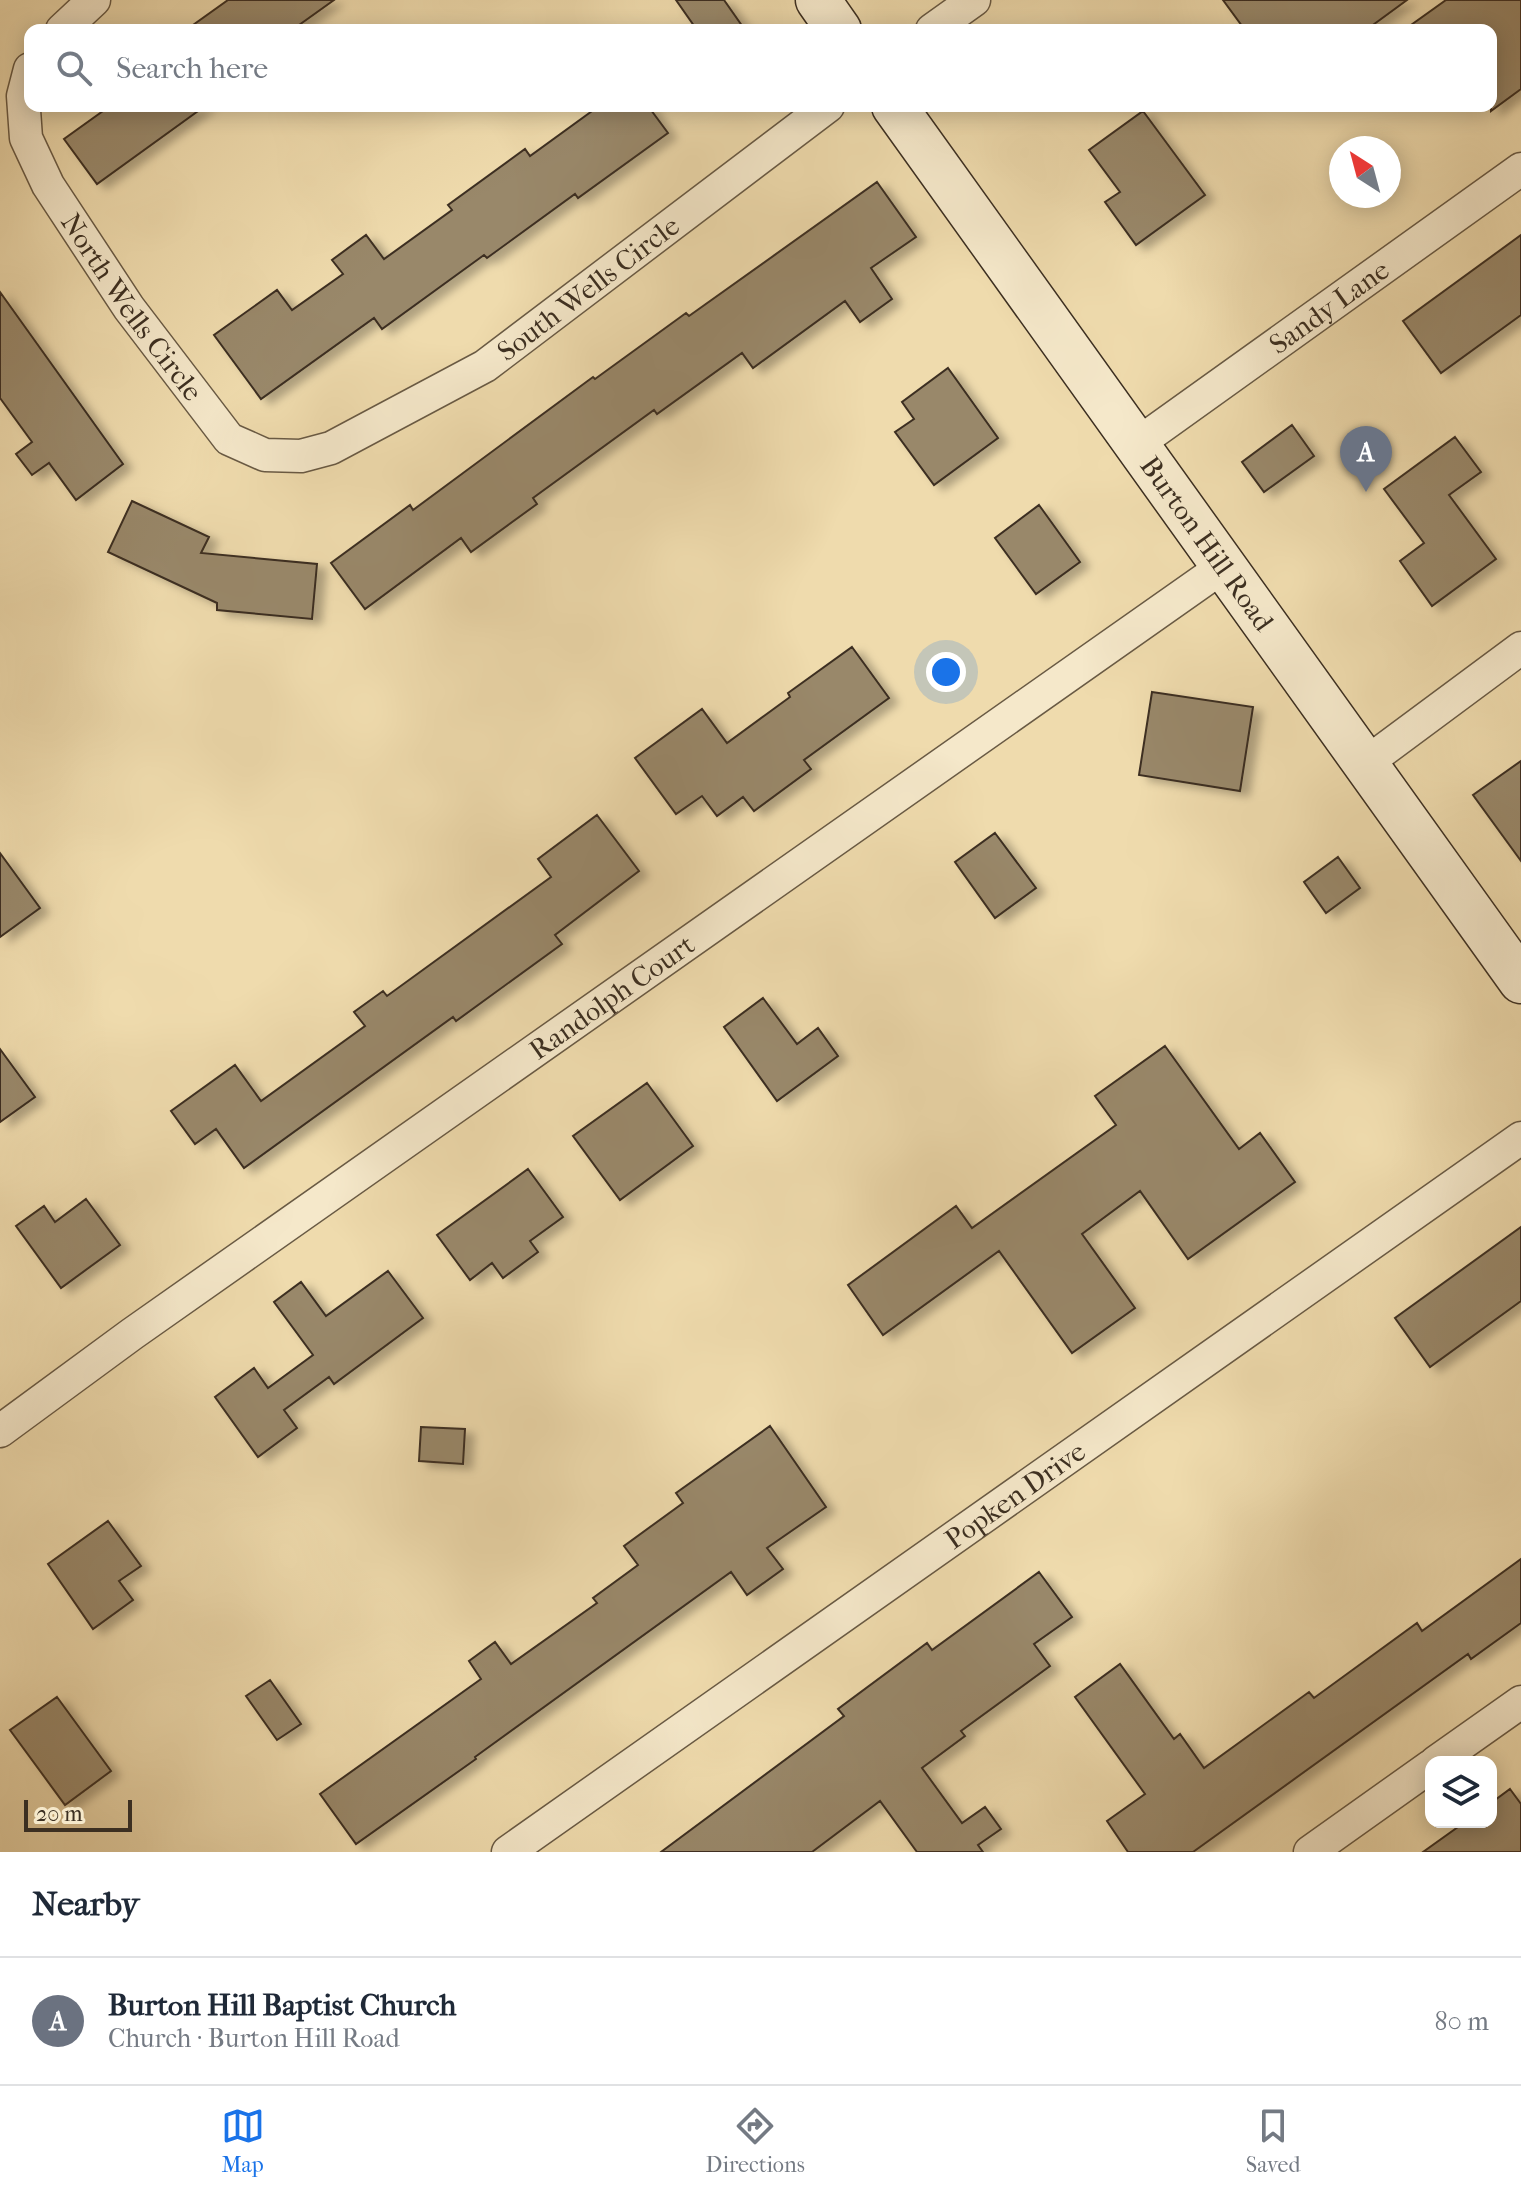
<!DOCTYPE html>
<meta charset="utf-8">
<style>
body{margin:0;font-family:"IM FELL French Canon",serif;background:#f6f6f7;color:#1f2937}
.controls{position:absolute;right:24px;bottom:24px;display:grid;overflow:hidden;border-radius:16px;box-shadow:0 4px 20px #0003}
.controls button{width:72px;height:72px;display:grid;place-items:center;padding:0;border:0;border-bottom:2px solid #e0e1e3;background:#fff;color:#1f2937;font:40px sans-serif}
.compass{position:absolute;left:1329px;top:136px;width:72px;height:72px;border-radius:50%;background:#fff;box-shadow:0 4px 20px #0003;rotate:324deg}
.scale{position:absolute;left:24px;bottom:20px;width:108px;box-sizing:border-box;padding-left:8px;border:4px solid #3c2f21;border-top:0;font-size:22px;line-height:28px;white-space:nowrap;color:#3c2f21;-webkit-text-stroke:6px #f5e8ca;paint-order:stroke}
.you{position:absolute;left:946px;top:672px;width:28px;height:28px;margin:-20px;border:6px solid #fff;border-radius:50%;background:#1a73e8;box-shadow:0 0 0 12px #1a73e833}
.badge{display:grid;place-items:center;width:52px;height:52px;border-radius:50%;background:#1a73e8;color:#fff;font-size:26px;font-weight:700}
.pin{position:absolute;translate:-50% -66px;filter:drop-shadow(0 2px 4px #0008)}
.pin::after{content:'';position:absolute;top:42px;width:28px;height:24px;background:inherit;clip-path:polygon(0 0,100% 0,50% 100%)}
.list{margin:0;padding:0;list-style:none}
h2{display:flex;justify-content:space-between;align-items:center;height:104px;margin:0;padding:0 32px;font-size:34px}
h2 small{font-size:26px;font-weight:400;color:#747a83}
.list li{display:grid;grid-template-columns:52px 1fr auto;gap:24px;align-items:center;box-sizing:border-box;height:128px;padding:0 32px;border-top:2px solid #e0e1e3}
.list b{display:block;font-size:30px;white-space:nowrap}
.list p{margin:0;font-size:26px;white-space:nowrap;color:#747a83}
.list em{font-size:26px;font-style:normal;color:#747a83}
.icon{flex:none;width:44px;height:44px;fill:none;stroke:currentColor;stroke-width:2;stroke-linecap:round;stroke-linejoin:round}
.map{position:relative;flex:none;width:1521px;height:1852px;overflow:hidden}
.search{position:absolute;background:#fff;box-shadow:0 4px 20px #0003;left:24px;right:24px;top:24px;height:88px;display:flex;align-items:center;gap:20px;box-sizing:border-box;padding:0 28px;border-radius:16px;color:#747a83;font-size:30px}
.sheet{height:232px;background:#fff}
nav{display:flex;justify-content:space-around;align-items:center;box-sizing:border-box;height:112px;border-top:2px solid #e0e1e3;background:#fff;font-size:22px;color:#747a83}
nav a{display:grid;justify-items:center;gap:4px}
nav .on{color:#1a73e8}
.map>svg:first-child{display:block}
</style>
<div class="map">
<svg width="1521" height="1852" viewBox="0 0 1521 1852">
<defs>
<filter id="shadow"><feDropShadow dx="9" dy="5" stdDeviation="4" flood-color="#0004"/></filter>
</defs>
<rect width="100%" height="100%" fill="#efdbad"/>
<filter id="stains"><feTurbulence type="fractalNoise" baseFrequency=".0025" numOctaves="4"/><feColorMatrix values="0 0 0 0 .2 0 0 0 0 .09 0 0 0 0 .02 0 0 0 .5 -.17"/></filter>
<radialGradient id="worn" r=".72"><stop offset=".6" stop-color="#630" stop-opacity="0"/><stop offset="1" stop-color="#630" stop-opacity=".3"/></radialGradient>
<path fill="#99886a" stroke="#3c2f21" stroke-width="2" filter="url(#shadow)" d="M 228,0 L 334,0 L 292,30 L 186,30 Z
M 676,0 L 724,0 L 745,30 L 697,30 Z
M 1223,0 L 1407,0 L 1366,30 L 1245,30 Z
M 1446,0 L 1521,0 L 1521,89 L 1491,111 L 1491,30 L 1404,30 Z
M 110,106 L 205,106 L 97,184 L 64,139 Z
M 599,106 L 648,106 L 668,133 L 578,198 L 575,194 L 487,258 L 484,255 L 382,329 L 374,318 L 261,399 L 214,335 L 277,290 L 292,310 L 343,274 L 332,260 L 366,235 L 384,259 L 452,210 L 448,205 L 525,149 L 530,156 Z
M 1143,111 L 1205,195 L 1136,245 L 1105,202 L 1120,192 L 1089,150 Z
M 877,182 L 916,237 L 871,268 L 892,299 L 860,322 L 845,301 L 753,368 L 742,353 L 657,414 L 654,410 L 533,498 L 537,504 L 471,552 L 461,538 L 365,609 L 331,563 L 410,505 L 413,510 L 593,377 L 595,379 L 686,313 L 689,316 Z
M 1521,235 L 1521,315 L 1441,373 L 1403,321 Z
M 0,292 L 123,464 L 76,500 L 49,463 L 32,475 L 16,454 L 32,442 L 0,398 Z
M 948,368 L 998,438 L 934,485 L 895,432 L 914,419 L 902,402 Z
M 1292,425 L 1314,456 L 1264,492 L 1242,462 Z
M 1455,437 L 1481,472 L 1449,495 L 1496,559 L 1432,606 L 1400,561 L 1424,543 L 1384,489 Z
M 132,501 L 209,537 L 201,553 L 317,564 L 312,619 L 217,610 L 217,603 L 108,552 Z
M 1039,505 L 1080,562 L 1036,594 L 995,538 Z
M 852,647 L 889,698 L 804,760 L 811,769 L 754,811 L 743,797 L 717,816 L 702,796 L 676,814 L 635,758 L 702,709 L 727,743 L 790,697 L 788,693 Z
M 1152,692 L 1253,707 L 1240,791 L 1139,775 Z
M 1521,761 L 1521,861 L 1473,795 Z
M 597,815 L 639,871 L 555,935 L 562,944 L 456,1021 L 453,1017 L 244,1168 L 216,1129 L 195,1144 L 171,1111 L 235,1065 L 261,1101 L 365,1026 L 354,1012 L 383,991 L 387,996 L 551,877 L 538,859 Z
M 995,833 L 1036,888 L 995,918 L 955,862 Z
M 0,853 L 40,908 L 0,937 Z
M 1338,857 L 1360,888 L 1326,913 L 1304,882 Z
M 763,998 L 797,1044 L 818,1028 L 838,1056 L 777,1101 L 724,1027 Z
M 1165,1046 L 1239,1149 L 1260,1133 L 1295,1182 L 1188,1259 L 1140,1191 L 1082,1234 L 1135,1308 L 1072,1353 L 999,1251 L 883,1335 L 848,1285 L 956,1206 L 972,1228 L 1116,1125 L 1095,1096 Z
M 0,1049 L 35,1097 L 0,1122 Z
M 647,1083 L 693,1146 L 620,1200 L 573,1136 Z
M 528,1169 L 563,1217 L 530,1241 L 538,1252 L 503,1278 L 492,1263 L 470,1280 L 437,1235 Z
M 86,1199 L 120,1245 L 61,1288 L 16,1226 L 44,1206 L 55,1222 Z
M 1521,1227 L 1521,1301 L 1430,1367 L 1395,1318 Z
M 388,1271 L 423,1318 L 334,1384 L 329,1377 L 284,1410 L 297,1428 L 258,1457 L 215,1397 L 254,1368 L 268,1388 L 313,1355 L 274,1302 L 301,1282 L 326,1316 Z
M 770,1426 L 826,1507 L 767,1548 L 783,1569 L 747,1595 L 731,1572 L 475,1757 L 476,1759 L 356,1844 L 320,1794 L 481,1679 L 469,1661 L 495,1642 L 511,1664 L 597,1603 L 593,1598 L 638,1565 L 624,1546 L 683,1503 L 676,1493 Z
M 421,1427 L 465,1429 L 463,1464 L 419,1461 Z
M 108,1521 L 141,1566 L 119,1581 L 133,1600 L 93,1629 L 48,1564 Z
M 1521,1559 L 1521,1623 L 1471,1659 L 1468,1654 L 1193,1852 L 1128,1852 L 1107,1821 L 1145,1794 L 1075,1697 L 1120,1664 L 1174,1739 L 1180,1734 L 1204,1768 L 1309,1692 L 1314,1698 L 1417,1623 L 1422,1631 Z
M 1039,1572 L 1072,1617 L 1034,1644 L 1050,1666 L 961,1731 L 965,1736 L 922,1768 L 962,1823 L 985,1807 L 1001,1829 L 978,1845 L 983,1852 L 917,1852 L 880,1801 L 812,1852 L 661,1852 L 844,1716 L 838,1709 L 927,1643 L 932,1650 Z
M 270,1680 L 301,1724 L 277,1740 L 246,1696 Z
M 57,1697 L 111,1771 L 65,1805 L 10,1730 Z
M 1510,1789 L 1521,1804 L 1521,1852 L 1423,1852 L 1465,1822 L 1491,1822 L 1491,1803 Z"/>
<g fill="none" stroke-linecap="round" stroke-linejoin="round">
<g stroke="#695a44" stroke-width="35">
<g id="street">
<path d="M 62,30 L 94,0"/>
<path d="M 932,30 L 974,0"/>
<path id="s1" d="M 30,69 L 23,96 L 26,138 L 48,185 L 129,308 L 229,439 L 265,455 L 301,456 L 331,448 L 485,366 L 828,106"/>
<path id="s2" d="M 1137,444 L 1521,169"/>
<path d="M 1366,763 L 1521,648"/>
<path id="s3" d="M 0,1431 L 132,1334 L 1224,566"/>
<path d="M 1436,1762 L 1521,1702"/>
<path id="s4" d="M 508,1852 L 1521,1138"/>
<path d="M 1310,1852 L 1431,1766"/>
</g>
</g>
<g stroke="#3c2f21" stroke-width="47">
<g id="secondary">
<path d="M 818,0 L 839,30"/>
<path id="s5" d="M 894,106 L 1521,981"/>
</g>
</g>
<use href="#street" stroke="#f5e8ca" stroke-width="32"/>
<use href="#secondary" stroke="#f5e8ca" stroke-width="44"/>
</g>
<g text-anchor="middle" stroke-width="6" stroke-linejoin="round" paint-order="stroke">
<g font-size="28" fill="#3c2f21" stroke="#f5e8ca">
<text dy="10" stroke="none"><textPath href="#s1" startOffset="844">South Wells Circle</textPath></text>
<text dy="10" stroke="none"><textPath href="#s1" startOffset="270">North Wells Circle</textPath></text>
<text dy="10" stroke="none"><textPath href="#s2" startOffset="236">Sandy Lane</textPath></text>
<text dy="10" stroke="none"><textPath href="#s5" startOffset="538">Burton Hill Road</textPath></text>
<text dy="10" stroke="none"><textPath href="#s3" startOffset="750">Randolph Court</textPath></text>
<text dy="10" stroke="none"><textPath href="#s4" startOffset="620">Popken Drive</textPath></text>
</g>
</g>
<rect width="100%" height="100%" filter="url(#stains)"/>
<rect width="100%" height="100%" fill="url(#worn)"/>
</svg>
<div class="controls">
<button><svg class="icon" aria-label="layers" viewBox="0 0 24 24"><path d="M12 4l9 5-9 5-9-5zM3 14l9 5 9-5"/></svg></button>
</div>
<svg class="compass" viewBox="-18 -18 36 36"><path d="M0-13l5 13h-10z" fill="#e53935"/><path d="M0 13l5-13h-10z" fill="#747a83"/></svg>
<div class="scale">20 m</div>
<div class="you"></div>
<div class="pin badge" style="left:1366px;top:492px;background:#6b7280">A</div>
<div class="search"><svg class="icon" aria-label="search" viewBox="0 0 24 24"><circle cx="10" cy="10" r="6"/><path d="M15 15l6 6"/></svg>Search here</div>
</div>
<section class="sheet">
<h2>Nearby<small></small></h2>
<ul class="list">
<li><span class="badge" style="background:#6b7280">A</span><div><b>Burton Hill Baptist Church</b><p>Church · Burton Hill Road</p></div><em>80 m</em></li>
</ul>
</section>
<nav>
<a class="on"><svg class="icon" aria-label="map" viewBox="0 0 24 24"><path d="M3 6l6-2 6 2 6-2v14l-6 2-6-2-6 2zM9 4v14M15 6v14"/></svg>Map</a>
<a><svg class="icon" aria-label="directions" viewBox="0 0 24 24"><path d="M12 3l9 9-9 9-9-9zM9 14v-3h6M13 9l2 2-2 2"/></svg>Directions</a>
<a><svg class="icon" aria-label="saved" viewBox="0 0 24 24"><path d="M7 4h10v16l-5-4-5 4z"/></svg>Saved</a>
</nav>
